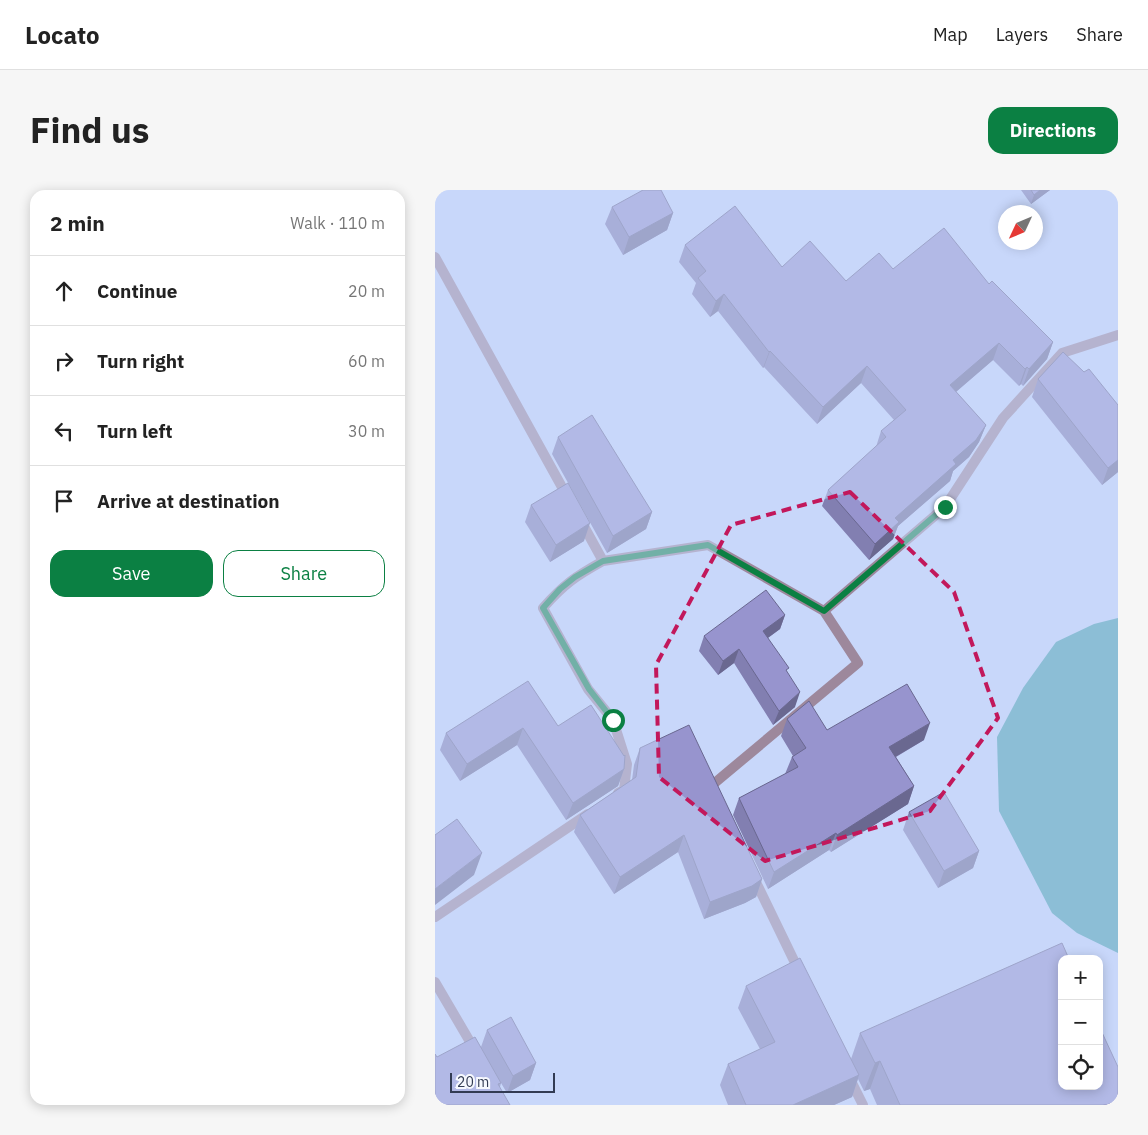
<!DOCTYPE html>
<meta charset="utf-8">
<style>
body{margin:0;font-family:"IBM Plex Sans",sans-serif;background:#f6f6f6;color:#222}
.controls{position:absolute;right:15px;bottom:15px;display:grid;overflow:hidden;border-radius:10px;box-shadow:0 2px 12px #0003}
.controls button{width:45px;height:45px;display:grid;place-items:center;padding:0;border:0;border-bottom:1px solid #e0e0e0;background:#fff;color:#222;font:25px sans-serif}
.compass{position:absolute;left:563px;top:15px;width:45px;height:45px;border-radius:50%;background:#fff;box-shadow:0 2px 12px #0003;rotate:226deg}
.scale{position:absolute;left:15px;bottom:12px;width:105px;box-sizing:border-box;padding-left:5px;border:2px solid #323b53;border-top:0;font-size:14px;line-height:18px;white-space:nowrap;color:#323b53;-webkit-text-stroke:4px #f6f8fe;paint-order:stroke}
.stop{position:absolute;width:15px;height:15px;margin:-11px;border:4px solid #0b8043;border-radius:50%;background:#fff}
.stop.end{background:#0b8043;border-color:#fff;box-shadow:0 1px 5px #0008}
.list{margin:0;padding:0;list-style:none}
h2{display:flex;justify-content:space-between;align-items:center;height:65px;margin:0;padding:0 20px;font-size:21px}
h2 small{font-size:16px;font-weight:400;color:#767676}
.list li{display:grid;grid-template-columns:32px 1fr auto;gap:15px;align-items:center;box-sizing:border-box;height:70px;padding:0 20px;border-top:1px solid #e0e0e0}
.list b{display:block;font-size:19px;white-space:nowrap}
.list em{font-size:16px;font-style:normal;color:#767676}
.actions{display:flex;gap:10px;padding:15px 20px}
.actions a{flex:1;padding:11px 0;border:1px solid #0b8043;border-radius:15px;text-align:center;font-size:18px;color:#0b8043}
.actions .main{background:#0b8043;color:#fff}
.icon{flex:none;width:28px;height:28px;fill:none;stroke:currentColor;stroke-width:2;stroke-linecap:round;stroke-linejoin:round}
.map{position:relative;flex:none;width:683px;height:915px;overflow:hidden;border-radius:15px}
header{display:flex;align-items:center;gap:30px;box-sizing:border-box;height:70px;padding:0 25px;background:#fff;border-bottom:1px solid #e0e0e0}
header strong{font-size:24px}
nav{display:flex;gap:28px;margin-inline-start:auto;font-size:18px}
.intro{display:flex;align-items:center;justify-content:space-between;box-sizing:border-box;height:120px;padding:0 30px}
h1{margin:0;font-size:35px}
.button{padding:12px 22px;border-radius:15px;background:#0b8043;color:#fff;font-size:18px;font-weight:700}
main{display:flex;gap:30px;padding:0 30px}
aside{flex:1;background:#fff;border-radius:15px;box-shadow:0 2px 12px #0003}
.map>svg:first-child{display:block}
</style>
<header>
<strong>Locato</strong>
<nav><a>Map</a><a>Layers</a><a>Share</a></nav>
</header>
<div class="intro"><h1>Find us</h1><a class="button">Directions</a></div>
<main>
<aside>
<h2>2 min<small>Walk · 110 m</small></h2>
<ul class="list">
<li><svg class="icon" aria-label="ahead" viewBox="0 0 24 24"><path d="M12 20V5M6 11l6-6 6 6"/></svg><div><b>Continue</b></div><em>20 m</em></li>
<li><svg class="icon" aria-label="right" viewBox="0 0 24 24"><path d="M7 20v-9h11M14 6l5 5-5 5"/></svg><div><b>Turn right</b></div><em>60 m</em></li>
<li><svg class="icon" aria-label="left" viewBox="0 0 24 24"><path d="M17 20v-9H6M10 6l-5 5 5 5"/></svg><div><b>Turn left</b></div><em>30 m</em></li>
<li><svg class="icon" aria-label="arrive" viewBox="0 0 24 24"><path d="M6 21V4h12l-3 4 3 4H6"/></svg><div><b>Arrive at destination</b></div></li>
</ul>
<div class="actions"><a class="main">Save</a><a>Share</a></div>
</aside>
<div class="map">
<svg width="683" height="915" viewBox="0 0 683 915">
<rect width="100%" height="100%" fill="#c8d7fa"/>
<path fill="#439fab" d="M 683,428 L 683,763 L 642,743 L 617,723 L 564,621 L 562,547 L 588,498 L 621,452 L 659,434 Z"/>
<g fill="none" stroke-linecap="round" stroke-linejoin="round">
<path stroke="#9d889c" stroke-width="10" d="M 0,67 L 133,308
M 146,331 L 168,371 C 141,386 129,394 108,418 L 153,499 L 178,530 L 192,574 L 189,600 L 183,603
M 168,371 L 273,355 L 389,421 L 510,317 L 568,228 L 627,163 L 683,145
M 279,603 L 276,596 L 423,473 L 389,421
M 318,686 L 365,783
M 0,727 L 153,624
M 0,792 L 41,862
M 414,887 L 428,915"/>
</g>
<path fill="#827fb1" d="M 586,0 L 615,0 L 596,14 Z
M 177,17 L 238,23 L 232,40 L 188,65 L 170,34 Z
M 250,55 L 411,91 L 458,79 L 554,94 L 618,152 L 612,169 L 588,196 L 586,194 L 584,196 L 558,170 L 521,202 L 551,235 L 544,252 L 534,267 L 518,281 L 515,291 L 463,336 L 458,349 L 434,370 L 387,316 L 393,300 L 441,257 L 446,241 L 459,230 L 426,193 L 382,234 L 329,177 L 328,178 L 283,121 L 275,127 L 257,104 L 261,93 L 244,72 Z
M 603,189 L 683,215 L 683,282 L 667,295 L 597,207 Z
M 123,247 L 217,322 L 211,339 L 172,363 L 117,264 Z
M 96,315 L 149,351 L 115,372 L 90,332 Z
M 350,425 L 345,439 L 333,448 L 352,482 L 360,517 L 338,535 L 299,473 L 283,485 L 264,461 L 269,446 Z
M 352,529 L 392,540 L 489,550 L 461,567 L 479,596 L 473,614 L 396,662 L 394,660 L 333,699 L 298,625 L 304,608 L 350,584 L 357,567 L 358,566 L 346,546 Z
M 123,536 L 189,579 L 183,596 L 131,630 L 82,555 L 25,591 L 5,560 L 11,543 Z
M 205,558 L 327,689 L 321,707 L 310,713 L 269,729 L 243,662 L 179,704 L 139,642 L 145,625 L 197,590 L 199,575 Z
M 474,622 L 544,661 L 538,678 L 503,698 L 468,640 Z
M 311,796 L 416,869 L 425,843 L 683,915 L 442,915 L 435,899 L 429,901 L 423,889 L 417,907 L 399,915 L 293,915 L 285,895 L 293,874 L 325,859 L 303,818 Z
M 52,840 L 101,873 L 95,890 L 72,903 L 66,893 L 65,897 L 2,867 L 46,857 Z"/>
<path fill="#6a6890" d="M 605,0 L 615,0 L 596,14 L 599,5 Z
M 238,23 L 232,40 L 188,65 L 194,47 Z
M 289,104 L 283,121 L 275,127 L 281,111 Z
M 618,152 L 612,169 L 588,196 L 594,179 Z
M 564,153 L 558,170 L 509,212 L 515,195 Z
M 335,161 L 329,177 L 328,178 L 334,162 Z
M 432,176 L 426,193 L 382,234 L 388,217 Z
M 592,177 L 586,194 L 584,196 L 590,179 Z
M 551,235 L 544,252 L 534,267 L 518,281 L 515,291 L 463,336 L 458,349 L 434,370 L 440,354 L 460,328 L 518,270 Z
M 683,270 L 683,282 L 667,295 L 673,278 Z
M 217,322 L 211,339 L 172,363 L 178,346 Z
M 155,333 L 149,351 L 115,372 L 121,355 Z
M 350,425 L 345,439 L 323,455 L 328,441 Z
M 304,459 L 299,473 L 283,485 L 288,471 Z
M 365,502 L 360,517 L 338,535 L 344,521 Z
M 495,533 L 489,550 L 448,574 L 454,557 Z
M 88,538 L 82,555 L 25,591 L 32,574 Z
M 189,579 L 183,596 L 131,630 L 138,613 Z
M 479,596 L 473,614 L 396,662 L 402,645 Z
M 401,643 L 394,660 L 333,699 L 339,682 Z
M 249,645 L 243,662 L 179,704 L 185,687 Z
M 544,661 L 538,678 L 503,698 L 509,681 Z
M 47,663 L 39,685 L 0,715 L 0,699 Z
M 327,689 L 321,707 L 310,713 L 269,729 L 275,712 Z
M 445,871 L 435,899 L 429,901 L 440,873 Z
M 101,873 L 95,890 L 72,903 L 78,886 Z
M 424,885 L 417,907 L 399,915 L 358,915 Z"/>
<path fill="#9794ce" stroke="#6a6890" d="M 208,0 L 226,0 L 238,23 L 194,47 L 177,17 Z
M 596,0 L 605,0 L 599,5 Z
M 300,16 L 347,77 L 375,51 L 411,91 L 444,63 L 458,79 L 509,38 L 554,94 L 557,91 L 618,152 L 594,179 L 592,177 L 590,179 L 564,153 L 515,195 L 551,235 L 541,250 L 518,270 L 521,274 L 460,328 L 464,332 L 440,354 L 393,300 L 451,247 L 446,241 L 471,220 L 432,176 L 388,217 L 335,161 L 334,162 L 289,104 L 281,111 L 263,88 L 271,81 L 250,55 Z
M 628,162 L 649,182 L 654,179 L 683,215 L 683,270 L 673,278 L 603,189 Z
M 157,225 L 217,322 L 178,346 L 123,247 Z
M 133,293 L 155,333 L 121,355 L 96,315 Z
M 331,400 L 350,425 L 328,441 L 354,478 L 351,480 L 365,502 L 344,521 L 304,459 L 288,471 L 269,446 Z
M 93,491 L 123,536 L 156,515 L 189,566 L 190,565 L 189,579 L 138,613 L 88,538 L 32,574 L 11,543 Z
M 472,494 L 495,533 L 454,557 L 479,596 L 402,645 L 401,643 L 339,682 L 304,608 L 363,577 L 357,567 L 371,558 L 352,529 L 374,511 L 392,540 Z
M 254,535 L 327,689 L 317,696 L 275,712 L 249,645 L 185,687 L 145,625 L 201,587 L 205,558 Z
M 509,602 L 544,661 L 509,681 L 474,622 Z
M 22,629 L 47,663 L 0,699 L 0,645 Z
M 627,753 L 634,769 L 627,769 L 627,896 L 664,896 L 664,836 L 683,877 L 683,915 L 465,915 L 445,871 L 440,873 L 425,843 Z
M 365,768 L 424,885 L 358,915 L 311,915 L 293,874 L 340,852 L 311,796 Z
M 76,827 L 101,873 L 78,886 L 52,840 Z
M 40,847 L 66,893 L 63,894 L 75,915 L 0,915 L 0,864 L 2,867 Z"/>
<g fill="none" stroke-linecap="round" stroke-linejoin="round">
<path stroke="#0b8043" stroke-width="6" d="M 178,530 L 154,499 L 108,418 L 125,399 L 140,387 L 168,371 L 273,355 L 389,421 L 510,317"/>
</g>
<path d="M0 0H683V915H0ZM 415,302 L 519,402 L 563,528 L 495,621 L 330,671 L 224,587 L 221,475 L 296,335 Z" fill="#c8d7fa" fill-opacity=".55" fill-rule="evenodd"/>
<path fill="none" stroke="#c2185b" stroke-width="4" stroke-dasharray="10 6" stroke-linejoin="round" d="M 415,302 L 519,402 L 563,528 L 495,621 L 330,671 L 224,587 L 221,475 L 296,335 Z"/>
</svg>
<div class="controls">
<button>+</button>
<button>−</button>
<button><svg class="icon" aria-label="locate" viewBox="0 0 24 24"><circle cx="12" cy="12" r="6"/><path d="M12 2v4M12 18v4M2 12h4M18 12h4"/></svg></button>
</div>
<svg class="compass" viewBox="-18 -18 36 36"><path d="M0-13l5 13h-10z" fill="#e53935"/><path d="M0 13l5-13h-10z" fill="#767676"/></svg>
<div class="scale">20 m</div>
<div class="stop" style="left:178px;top:530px"></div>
<div class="stop end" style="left:510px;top:317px"></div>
</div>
</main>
